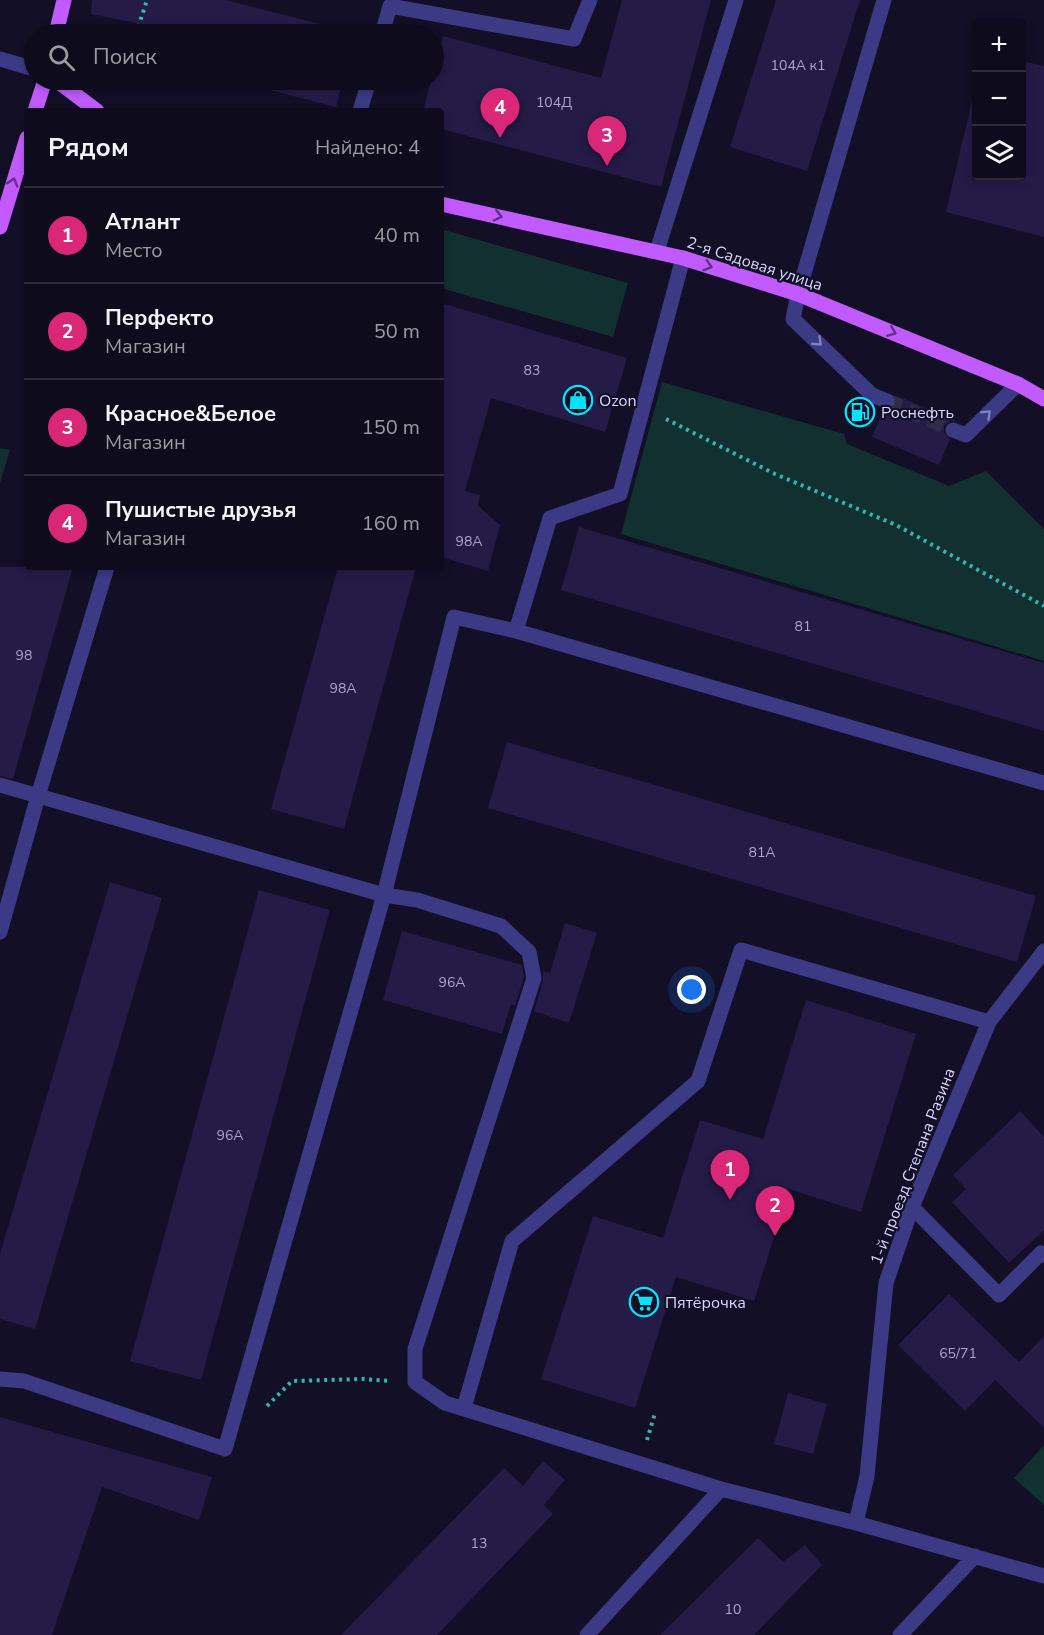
<!DOCTYPE html>
<html lang="ru">
<meta charset="utf-8">
<style>
body{margin:0;font-family:"Nunito Sans",sans-serif;background:#171425;color:#f1f3f6}
.controls{position:absolute;right:18px;top:18px;display:grid;overflow:hidden;border-radius:6px;box-shadow:0 3px 9px #0003}
.controls button{width:54px;height:54px;display:grid;place-items:center;padding:0;border:0;border-bottom:2px solid #2e2b3b;background:#0e0b1c;color:#f1f3f6;font:30px sans-serif}
.you{position:absolute;left:692px;top:990px;width:21px;height:21px;margin:-15px;border:4px solid #fff;border-radius:50%;background:#1a73e8;box-shadow:0 0 0 9px #1a73e833}
.badge{display:grid;place-items:center;width:39px;height:39px;border-radius:50%;background:#db2777;color:#fff;font-size:20px;font-weight:700}
.pin{position:absolute;translate:-50% -50px;filter:drop-shadow(0 2px 3px #0008)}
.pin::after{content:'';position:absolute;top:32px;width:21px;height:18px;background:inherit;clip-path:polygon(0 0,100% 0,50% 100%)}
.list{margin:0;padding:0;list-style:none}
h2{display:flex;justify-content:space-between;align-items:center;height:78px;margin:0;padding:0 24px;font-size:26px}
h2 small{font-size:20px;font-weight:400;color:#9b9ba3}
.list li{display:grid;grid-template-columns:39px 1fr auto;gap:18px;align-items:center;box-sizing:border-box;height:96px;padding:0 24px;border-top:2px solid #2e2b3b}
.list b{display:block;font-size:22px;white-space:nowrap}
.list p{margin:0;font-size:20px;white-space:nowrap;color:#9b9ba3}
.list em{font-size:20px;font-style:normal;color:#9b9ba3}
.icon{flex:none;width:33px;height:33px;fill:none;stroke:currentColor;stroke-width:2;stroke-linecap:round;stroke-linejoin:round}
.map{position:relative;flex:none;width:1044px;height:1635px;overflow:hidden}
.search{position:absolute;background:#0e0b1c;box-shadow:0 3px 9px #0003;left:24px;top:24px;width:420px;height:66px;display:flex;align-items:center;gap:15px;box-sizing:border-box;padding:0 21px;border-radius:33px;color:#9b9ba3;font-size:22px}
.panel{position:absolute;background:#0e0b1c;box-shadow:0 3px 9px #0003;left:24px;top:108px;width:420px;height:462px;border-radius:6px}
.map>svg:first-child{display:block}
</style>
<div class="map">
<svg width="1044" height="1635" viewBox="0 0 1044 1635">
<rect width="100%" height="100%" fill="#130f26"/>
<path fill="#12302f" d="M 441,229 L 628,283 L 613,337 L 441,288 Z
M 662,382 L 844,434 L 847,444 L 949,486 L 986,471 L 1044,529 L 1044,661 L 621,534 Z
M 0,448 L 10,450 L 0,483 Z
M 1044,1445 L 1044,1505 L 1014,1478 Z"/>
<path fill="#241b47" d="M 92,0 L 226,0 L 355,33 L 150,34 L 152,26 L 91,14 Z
M 622,0 L 711,0 L 661,187 L 441,129 L 441,111 L 423,111 L 431,80 L 434,80 L 434,71 L 443,36 L 601,78 Z
M 776,0 L 860,0 L 807,171 L 730,147 Z
M 1022,61 L 1044,66 L 1044,237 L 946,212 L 976,83 L 976,176 L 1022,176 Z
M 231,80 L 343,80 L 336,107 Z
M 441,303 L 627,358 L 605,432 L 491,398 L 465,491 L 480,495 L 478,506 L 500,525 L 488,571 L 441,557 Z
M 895,395 L 957,421 L 951,421 L 944,426 L 944,432 L 950,439 L 939,465 L 872,437 L 883,410 L 889,410 L 896,405 Z
M 579,527 L 1044,663 L 1044,731 L 561,590 Z
M 0,567 L 73,567 L 13,779 L 0,776 Z
M 338,567 L 416,567 L 344,829 L 271,809 Z
M 507,742 L 1036,896 L 1017,962 L 488,808 Z
M 110,882 L 162,898 L 35,1329 L 0,1319 L 0,1254 Z
M 259,890 L 330,910 L 201,1380 L 130,1361 Z
M 565,923 L 597,933 L 569,1023 L 534,1011 L 543,981 L 543,971 L 550,973 Z
M 402,931 L 522,965 L 524,977 L 515,1006 L 511,1004 L 502,1034 L 383,1000 Z
M 806,1000 L 916,1034 L 861,1212 L 789,1189 L 754,1301 L 676,1277 L 635,1408 L 541,1379 L 593,1216 L 663,1238 L 700,1120 L 763,1139 Z
M 1020,1111 L 1044,1137 L 1044,1230 L 1009,1263 L 952,1202 L 966,1189 L 953,1175 Z
M 949,1294 L 1019,1362 L 1044,1336 L 1044,1428 L 995,1380 L 965,1411 L 898,1345 Z
M 788,1393 L 827,1404 L 813,1454 L 774,1444 Z
M 0,1417 L 212,1477 L 199,1520 L 102,1487 L 52,1635 L 0,1635 Z
M 543,1461 L 565,1480 L 544,1505 L 553,1514 L 437,1635 L 341,1635 L 504,1468 L 523,1486 Z
M 758,1538 L 783,1562 L 805,1545 L 822,1565 L 754,1635 L 660,1635 Z"/>
<g fill="none" stroke-linecap="round" stroke-linejoin="round">
<path stroke="#312d47" stroke-width="15" stroke-dasharray="15 8" stroke-linecap="butt" d="M 887,401 L 953,430"/>
<path stroke="#2fb8b0" stroke-width="4" stroke-dasharray="3 4.5" stroke-linecap="butt" d="M 136,34 L 147,0
M 666,419 L 775,474 L 896,525 L 1044,606
M 267,1406 L 292,1381 L 363,1379 L 390,1381
M 647,1440 L 655,1413"/>
<path stroke="#3d3a85" stroke-width="15" d="M 884,0 L 798,294 L 793,319 L 872,395 L 887,401
M 382,34 L 390,6 L 574,39 L 590,0
M 0,59 L 34,69
M 360,111 L 369,80
M 657,251 L 736,0
M 683,258 L 620,494 L 550,518 L 516,631 L 1044,783
M 953,430 L 966,435 L 1018,384
M 516,631 L 454,617 L 384,895 L 417,900 L 501,926 L 529,952 L 534,978 L 415,1349 L 415,1382 L 445,1403 L 721,1489 L 856,1523 L 1044,1576
M 0,785 L 384,895 L 225,1449 L 24,1381 L 0,1379
M 0,932 L 38,796 L 107,567
M 912,1207 L 999,1295 L 1041,1253 L 1044,1255
M 464,1408 L 512,1241 L 698,1081 L 741,950 L 989,1022
M 856,1523 L 867,1476 L 886,1283 L 912,1207 L 989,1022 L 1044,951
M 587,1635 L 721,1489
M 900,1635 L 975,1556"/>
<path stroke="#c25bff" stroke-width="15" d="M 56,34 L 64,0
M 56,80 L 97,111
M 35,111 L 45,80
M 441,204 L 683,258 L 798,294 L 1018,384 L 1044,399
M 0,227 L 27,138"/>
</g>
<defs><path id="oneway-chevron" d="M-2-3.5L2.5 0L-2 3.5" fill="none" stroke-width="1.6" stroke-linecap="round" stroke-linejoin="round" transform="scale(1.5)"/></defs>
<g stroke="#623188">
<use href="#oneway-chevron" transform="translate(13 182) rotate(-73)"/>
<use href="#oneway-chevron" transform="translate(498 216) rotate(13)"/>
<use href="#oneway-chevron" transform="translate(708 266) rotate(17)"/>
<use href="#oneway-chevron" transform="translate(892 332) rotate(22)"/>
</g>
<g stroke="#837fbc">
<use href="#oneway-chevron" transform="translate(818 342) rotate(44)"/>
<use href="#oneway-chevron" transform="translate(987 414) rotate(-44)"/>
</g>
<defs>
<g id="shop-ring" transform="scale(1.5)"><circle r="9.5" fill="#130f26" stroke="#00e5ff" stroke-width="1.5"/><path d="M-5-2.5h2.3a2.7 3.5 0 0 1 5.4 0H5L5.5 6h-11ZM-1.5-2.5h3a1.5 2.3 0 0 0-3 0Z" fill="#00e5ff"/></g>
<g id="fuel-ring" transform="scale(1.5)"><circle r="9.5" fill="#130f26" stroke="#00e5ff" stroke-width="1.5"/><path d="M-5.5-6h7V0h2V4h1.3V-2.5L3-4.5l.8-.8L6-3V5H2.5V1h-1V6h-7ZM-4.2-4.7v3.2H.2V-4.7Z" fill="#00e5ff"/></g>
<g id="supermarket-ring" transform="scale(1.5)"><circle r="9.5" fill="#130f26" stroke="#00e5ff" stroke-width="1.5"/><path d="M-6-5.5h2.5l.6 2H6L4.5 2H-2.5L-4.4-4H-6ZM-1.5 3.2a1.3 1.3 0 1 0 .1 0ZM3 3.2a1.3 1.3 0 1 0 .1 0Z" fill="#00e5ff"/></g>
</defs>
<g fill-rule="evenodd">
<use href="#shop-ring" x="578" y="400"/>
<use href="#fuel-ring" x="860" y="412"/>
<use href="#supermarket-ring" x="644" y="1302"/>
</g>
<g text-anchor="middle" stroke-width="4.5" stroke-linejoin="round" paint-order="stroke">
<g font-size="14" fill="#aca6d1">
<text x="798" y="70">104А к1</text>
<text x="554" y="107">104Д</text>
<text x="532" y="375">83</text>
<text x="469" y="546">98А</text>
<text x="803" y="631">81</text>
<text x="24" y="660">98</text>
<text x="343" y="693">98А</text>
<text x="762" y="857">81А</text>
<text x="452" y="987">96А</text>
<text x="230" y="1140">96А</text>
<text x="958" y="1358">65/71</text>
<text x="479" y="1548">13</text>
<text x="733" y="1614">10</text>
</g>
<g font-size="16" fill="#d9d4ff" stroke="#130f26">
<text transform="translate(755 263) rotate(18)" y="6">2-я Садовая улица</text>
<text transform="translate(912 1166) rotate(-69)" y="6">1-й проезд Степана Разина</text>
</g>
<g font-size="16" fill="#d9d4ff" stroke="#130f26" text-anchor="start">
<text x="599" y="406">Ozon</text>
<text x="881" y="418">Роснефть</text>
<text x="665" y="1308">Пятёрочка</text>
</g>
</g>
</svg>
<div class="controls">
<button>+</button>
<button>−</button>
<button><svg class="icon" aria-label="layers" viewBox="0 0 24 24"><path d="M12 4l9 5-9 5-9-5zM3 14l9 5 9-5"/></svg></button>
</div>
<div class="you"></div>
<div class="pin badge" style="left:730px;top:1200px">1</div>
<div class="pin badge" style="left:775px;top:1236px">2</div>
<div class="pin badge" style="left:607px;top:166px">3</div>
<div class="pin badge" style="left:500px;top:138px">4</div>
<div class="search"><svg class="icon" aria-label="search" viewBox="0 0 24 24"><circle cx="10" cy="10" r="6"/><path d="M15 15l6 6"/></svg>Поиск</div>
<section class="panel">
<h2>Рядом<small>Найдено: 4</small></h2>
<ul class="list">
<li><span class="badge">1</span><div><b>Атлант</b><p>Место</p></div><em>40 m</em></li>
<li><span class="badge">2</span><div><b>Перфекто</b><p>Магазин</p></div><em>50 m</em></li>
<li><span class="badge">3</span><div><b>Красное&amp;Белое</b><p>Магазин</p></div><em>150 m</em></li>
<li><span class="badge">4</span><div><b>Пушистые друзья</b><p>Магазин</p></div><em>160 m</em></li>
</ul>
</section>
</div>
